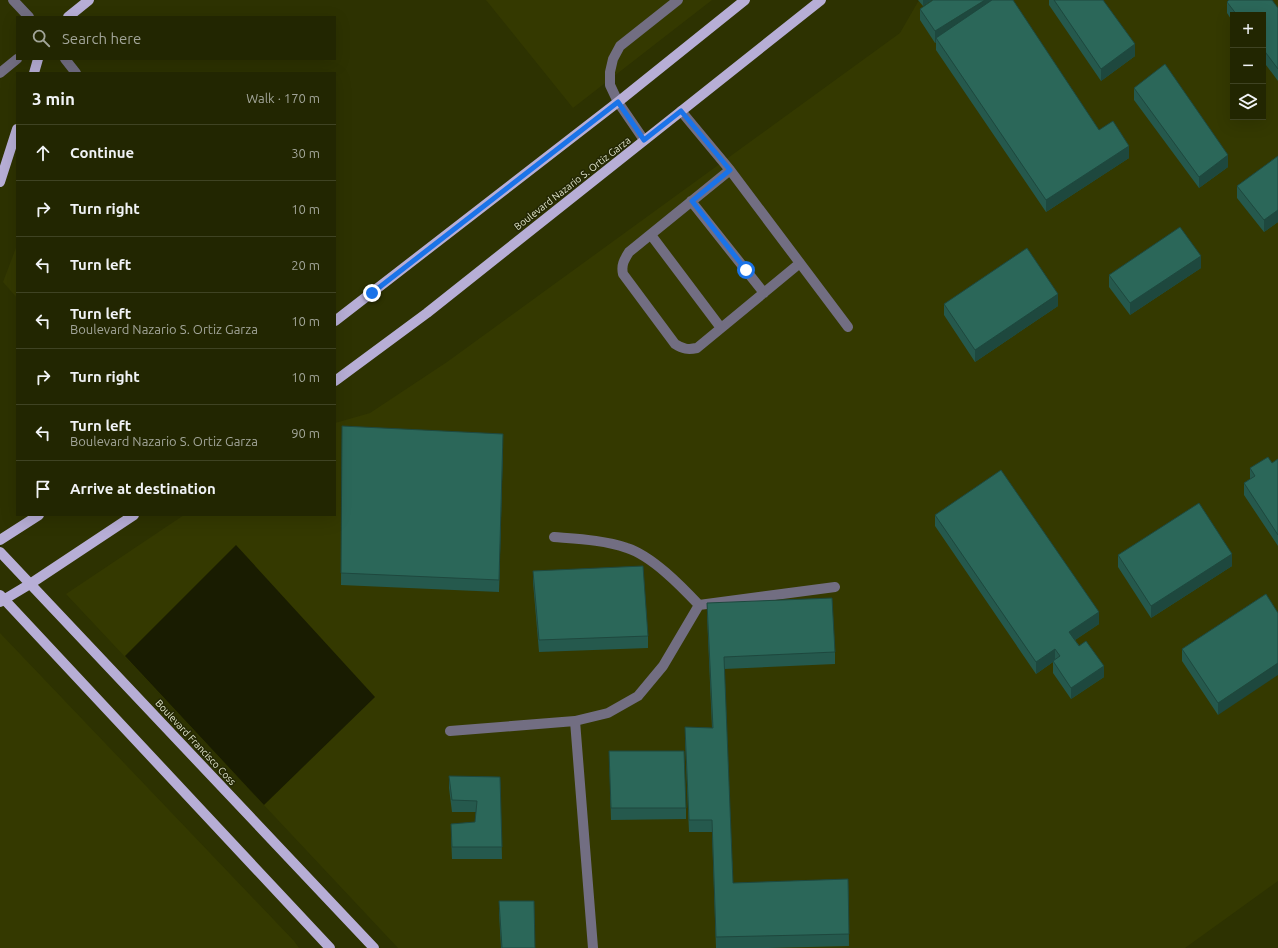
<!DOCTYPE html>
<meta charset="utf-8">
<style>
body{margin:0;font-family:Ubuntu,sans-serif;background:#2a2e0b;color:#f1f3f6}
.controls{position:absolute;right:12px;top:12px;display:grid;overflow:hidden;border-radius:0px;box-shadow:0 4px 16px #0002}
.controls button{width:36px;height:36px;display:grid;place-items:center;padding:0;border:0;border-bottom:1px solid #3f4323;background:#222601;color:#f1f3f6;font:20px sans-serif}
.stop{position:absolute;width:12px;height:12px;margin:-9px;border:3px solid #1a73e8;border-radius:50%;background:#fff}
.stop.end{background:#1a73e8;border-color:#fff;box-shadow:0 1px 4px #0008}
.list{margin:0;padding:0;list-style:none}
h2{display:flex;justify-content:space-between;align-items:center;height:52px;margin:0;padding:0 16px;font-size:17px}
h2 small{font-size:13px;font-weight:400;color:#a2a599}
.list li{display:grid;grid-template-columns:26px 1fr auto;gap:12px;align-items:center;box-sizing:border-box;height:56px;padding:0 16px;border-top:1px solid #3f4323}
.list b{display:block;font-size:15px;white-space:nowrap}
.list p{margin:0;font-size:13px;white-space:nowrap;color:#a2a599}
.list em{font-size:13px;font-style:normal;color:#a2a599}
.icon{flex:none;width:22px;height:22px;fill:none;stroke:currentColor;stroke-width:2;stroke-linecap:round;stroke-linejoin:round}
.map{position:relative;flex:none;width:1278px;height:948px;overflow:hidden}
.search{position:absolute;background:#222601;box-shadow:0 4px 16px #0002;left:16px;top:16px;width:320px;height:44px;display:flex;align-items:center;gap:10px;box-sizing:border-box;padding:0 14px;border-radius:0px;color:#a2a599;font-size:15px}
.panel{position:absolute;background:#222601;box-shadow:0 4px 16px #0002;left:16px;top:72px;width:320px;height:444px;border-radius:0px}
.map>svg:first-child{display:block}
</style>
<div class="map">
<svg width="1278" height="948" viewBox="0 0 1278 948">
<rect width="100%" height="100%" fill="#2d3201"/>
<path fill="#343900" fill-rule="evenodd" d="M 486,0 L 712,0 L 573,108 Z
M 919,0 L 1278,0 L 1278,881 L 1185,948 L 398,948 L 66,594 L 184,515 L 335,515 L 335,423 L 370,413 L 447,362 L 900,33 ZM 1233,15 L 1263,15 L 1263,117 L 1233,117 Z
M 17,245 L 17,298 L 3,282 Z
M 0,633 L 294,941 L 299,948 L 0,948 Z"/>
<path fill="#191c01" d="M 236,545 L 375,697 L 264,805 L 125,656 Z"/>
<g fill="none" stroke-linecap="round" stroke-linejoin="round">
<path stroke="#726e82" stroke-width="10" d="M 13,0 L 29,17
M 65,59 L 76,73
M 0,73 L 17,59
M 681,111 L 730,170 L 848,327
M 644,140 L 618,102 L 610,85 L 610,72 L 613,59 L 620,46 L 678,0
M 730,170 L 629,252 C 624,260 621,265 623,274 L 675,344 C 683,349 688,350 697,348 L 800,263
M 691,201 L 764,293
M 651,235 L 721,328
M 554,537 C 579,539 604,540 627,548 C 652,556 681,586 699,605
M 575,721 L 593,948
M 450,731 L 575,721 L 608,713 L 638,696 L 663,666 L 699,605 L 835,587"/>
<path stroke="#b7aed6" stroke-width="10" d="M 68,17 L 89,0
M 34,73 L 38,59
M 0,182 L 17,129
M 335,321 L 618,102 L 745,0
M 335,381 L 427,313 L 821,0
M 0,540 L 39,515
M 0,552 L 374,948
M 0,595 L 330,948
M 0,602 L 30,584 L 134,515"/>
</g>
<path fill="#25594d" d="M 918,0 L 932,0 L 923,6 Z
M 1049,0 L 1103,0 L 1135,56 L 1101,81 L 1049,5 Z
M 1227,2 L 1278,8 L 1278,81 L 1263,61 L 1263,15 L 1233,15 L 1233,22 L 1227,13 Z
M 920,9 L 1099,130 L 1129,158 L 1046,212 L 936,50 L 936,42 L 935,43 L 920,20 Z
M 1134,88 L 1228,167 L 1199,188 L 1134,100 Z
M 1278,156 L 1278,222 L 1264,232 L 1237,198 L 1237,186 Z
M 1201,268 L 1130,315 L 1109,287 L 1109,275 Z
M 944,304 L 1058,306 L 975,362 L 944,315 Z
M 342,426 L 503,446 L 499,592 L 341,585 Z
M 1278,459 L 1278,546 L 1244,495 L 1244,483 L 1250,479 L 1250,468 L 1272,463 Z
M 935,515 L 1099,624 L 1075,640 L 1104,677 L 1071,699 L 1053,673 L 1053,662 L 1036,674 L 935,526 Z
M 1118,555 L 1232,566 L 1151,618 L 1118,567 Z
M 533,571 L 648,636 L 648,648 L 539,652 L 533,582 Z
M 1266,594 L 1218,715 L 1182,661 L 1182,649 Z
M 707,603 L 835,652 L 835,664 L 724,669 L 733,883 L 848,879 L 849,946 L 769,948 L 716,948 L 712,832 L 689,832 L 685,739 L 685,727 L 712,728 L 707,615 Z
M 609,751 L 686,808 L 686,819 L 611,820 Z
M 449,776 L 500,777 L 502,859 L 452,859 L 451,836 L 451,824 L 475,822 L 476,812 L 452,812 L 449,788 Z
M 499,901 L 535,948 L 501,948 L 499,913 Z"/>
<path fill="#1e483e" d="M 923,0 L 932,0 L 923,6 Z
M 985,0 L 1003,0 L 936,38 L 936,42 L 935,43 L 935,31 Z
M 1135,44 L 1135,56 L 1101,81 L 1101,69 Z
M 1129,146 L 1129,158 L 1046,212 L 1046,200 Z
M 1228,155 L 1228,167 L 1199,188 L 1199,177 Z
M 1278,210 L 1278,222 L 1264,232 L 1264,220 Z
M 1201,256 L 1201,268 L 1130,315 L 1130,303 Z
M 1058,294 L 1058,306 L 975,362 L 975,350 Z
M 503,434 L 503,446 L 499,592 L 499,580 Z
M 1232,554 L 1232,566 L 1151,618 L 1151,606 Z
M 1099,612 L 1099,624 L 1069,644 L 1069,632 Z
M 1055,649 L 1055,661 L 1053,661 L 1053,662 L 1036,674 L 1036,662 Z
M 1278,663 L 1278,675 L 1218,715 L 1218,703 Z
M 1104,666 L 1104,677 L 1071,699 L 1071,688 Z"/>
<path fill="#2b6759" stroke="#1e483e" d="M 933,0 L 985,0 L 935,31 L 920,9 Z
M 992,0 L 1013,0 L 1099,130 L 1113,121 L 1129,146 L 1046,200 L 936,38 Z
M 1054,0 L 1103,0 L 1135,44 L 1101,69 Z
M 1229,0 L 1272,0 L 1278,8 L 1278,69 L 1263,49 L 1263,15 L 1237,15 L 1227,2 Z
M 1165,64 L 1228,155 L 1199,177 L 1134,88 Z
M 1278,156 L 1278,210 L 1264,220 L 1237,186 Z
M 1180,227 L 1201,256 L 1130,303 L 1109,275 Z
M 1027,248 L 1058,294 L 975,350 L 944,304 Z
M 342,426 L 503,434 L 499,580 L 341,573 Z
M 1268,457 L 1272,463 L 1278,459 L 1278,535 L 1244,483 L 1255,476 L 1250,468 Z
M 1001,470 L 1099,612 L 1069,632 L 1079,646 L 1086,641 L 1104,666 L 1071,688 L 1053,661 L 1060,656 L 1055,649 L 1036,662 L 935,515 Z
M 1199,503 L 1232,554 L 1151,606 L 1118,555 Z
M 643,566 L 648,636 L 539,640 L 533,571 Z
M 1266,594 L 1278,613 L 1278,663 L 1218,703 L 1182,649 Z
M 832,598 L 835,652 L 724,657 L 733,883 L 848,879 L 849,934 L 716,937 L 712,820 L 689,820 L 685,727 L 713,728 L 707,603 Z
M 609,751 L 684,751 L 686,808 L 611,808 Z
M 449,776 L 500,777 L 502,847 L 452,847 L 451,824 L 475,822 L 477,801 L 452,800 Z
M 499,901 L 534,901 L 535,948 L 502,948 Z"/>
<g fill="none" stroke-linecap="round" stroke-linejoin="round">
<path stroke="#1a73e8" stroke-width="5" d="M 372,293 L 618,102 L 644,140 L 681,111 L 730,170 L 692,201 L 746,270"/>
</g>
<g text-anchor="middle" stroke-width="3" stroke-linejoin="round" paint-order="stroke">
<g font-size="10" fill="#e1e5cc" stroke="#232704">
<text transform="translate(572 183) rotate(-38)" y="4">Boulevard Nazario S. Ortiz Garza</text>
<text transform="translate(196 742) rotate(47)" y="4">Boulevard Francisco Coss</text>
</g>
</g>
</svg>
<div class="controls">
<button>+</button>
<button>−</button>
<button><svg class="icon" aria-label="layers" viewBox="0 0 24 24"><path d="M12 4l9 5-9 5-9-5zM3 14l9 5 9-5"/></svg></button>
</div>
<div class="stop" style="left:746px;top:270px"></div>
<div class="stop end" style="left:372px;top:293px"></div>
<div class="search"><svg class="icon" aria-label="search" viewBox="0 0 24 24"><circle cx="10" cy="10" r="6"/><path d="M15 15l6 6"/></svg>Search here</div>
<section class="panel">
<h2>3 min<small>Walk · 170 m</small></h2>
<ul class="list">
<li><svg class="icon" aria-label="ahead" viewBox="0 0 24 24"><path d="M12 20V5M6 11l6-6 6 6"/></svg><div><b>Continue</b></div><em>30 m</em></li>
<li><svg class="icon" aria-label="right" viewBox="0 0 24 24"><path d="M7 20v-9h11M14 6l5 5-5 5"/></svg><div><b>Turn right</b></div><em>10 m</em></li>
<li><svg class="icon" aria-label="left" viewBox="0 0 24 24"><path d="M17 20v-9H6M10 6l-5 5 5 5"/></svg><div><b>Turn left</b></div><em>20 m</em></li>
<li><svg class="icon" aria-label="left" viewBox="0 0 24 24"><path d="M17 20v-9H6M10 6l-5 5 5 5"/></svg><div><b>Turn left</b><p>Boulevard Nazario S. Ortiz Garza</p></div><em>10 m</em></li>
<li><svg class="icon" aria-label="right" viewBox="0 0 24 24"><path d="M7 20v-9h11M14 6l5 5-5 5"/></svg><div><b>Turn right</b></div><em>10 m</em></li>
<li><svg class="icon" aria-label="left" viewBox="0 0 24 24"><path d="M17 20v-9H6M10 6l-5 5 5 5"/></svg><div><b>Turn left</b><p>Boulevard Nazario S. Ortiz Garza</p></div><em>90 m</em></li>
<li><svg class="icon" aria-label="arrive" viewBox="0 0 24 24"><path d="M6 21V4h12l-3 4 3 4H6"/></svg><div><b>Arrive at destination</b></div></li>
</ul>
</section>
</div>
